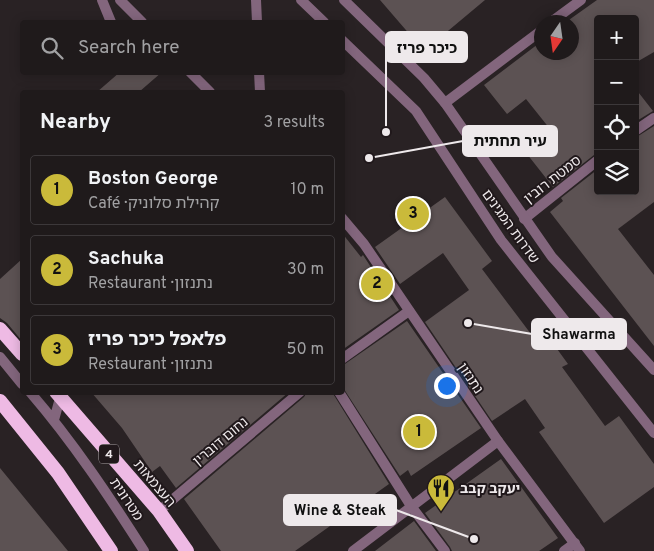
<!DOCTYPE html>
<meta charset="utf-8">
<style>
body{margin:0;font-family:Overpass,"Noto Sans Hebrew",sans-serif;background:#2c2728;color:#f1f3f6}
.controls{position:absolute;right:15px;top:15px;display:grid;overflow:hidden;border-radius:5px;box-shadow:0 2px 12px #0003}
.controls button{width:45px;height:45px;display:grid;place-items:center;padding:0;border:0;border-bottom:1px solid #3c383a;background:#1f1a1b;color:#f1f3f6;font:25px sans-serif}
.compass{position:absolute;left:534px;top:15px;width:45px;height:45px;border-radius:50%;background:#1f1a1b;box-shadow:0 2px 12px #0003;rotate:193deg}
.you{position:absolute;left:446px;top:385px;width:18px;height:18px;margin:-12px;border:4px solid #fff;border-radius:50%;background:#1a73e8;box-shadow:0 0 0 8px #1a73e833}
.badge{display:grid;place-items:center;width:32px;height:32px;border-radius:50%;background:#caba3a;color:#111;font-size:16px;font-weight:700}
.pin{position:absolute;translate:-50% -50%;border:2px solid #fff;box-shadow:0 1px 5px #0006}
.list{margin:0;padding:0;list-style:none}
h2{display:flex;justify-content:space-between;align-items:center;height:65px;margin:0;padding:0 20px;font-size:21px}
h2 small{font-size:16px;font-weight:400;color:#a1a1a3}
.list li{display:grid;grid-template-columns:32px 1fr auto;gap:15px;align-items:center;box-sizing:border-box;height:70px;margin:0 10px 10px;padding:0 10px;border:1px solid #3c383a;border-radius:5px}
.list b{display:block;font-size:19px;white-space:nowrap}
.list p{margin:0;font-size:16px;white-space:nowrap;color:#a1a1a3}
.list em{font-size:16px;font-style:normal;color:#a1a1a3}
.icon{flex:none;width:28px;height:28px;fill:none;stroke:currentColor;stroke-width:2;stroke-linecap:round;stroke-linejoin:round}
.map{position:relative;flex:none;width:654px;height:551px;overflow:hidden}
.search{position:absolute;background:#1f1a1b;box-shadow:0 2px 12px #0003;left:20px;top:20px;width:325px;height:55px;display:flex;align-items:center;gap:12px;box-sizing:border-box;padding:0 18px;border-radius:5px;color:#a1a1a3;font-size:19px}
.panel{position:absolute;background:#1f1a1b;box-shadow:0 2px 12px #0003;left:20px;top:90px;width:325px;height:305px;border-radius:5px}
.map>svg:first-child{display:block}
</style>
<div class="map">
<svg width="654" height="551" viewBox="0 0 654 551">
<rect width="100%" height="100%" fill="#292224"/>
<path fill="#5c5253" d="M 380,0 L 485,0 L 424,51 Z
M 597,0 L 654,0 L 654,52 L 635,63 L 635,19 L 598,19 L 598,153 L 594,155 L 553,187 L 527,154 L 554,134 L 526,99 L 507,114 L 484,85 L 542,41 L 542,52 L 572,52 L 572,22 L 566,22 Z
M 120,72 L 162,72 L 139,92 L 97,92 Z
M 635,88 L 653,111 L 635,122 Z
M 654,126 L 654,202 L 618,229 L 654,275 L 654,346 L 550,212 L 563,201 L 561,198 L 598,169 L 598,191 L 635,191 L 635,138 Z
M 445,197 L 492,261 L 482,269 L 534,338 L 544,331 L 568,364 L 562,367 L 605,426 L 619,416 L 654,464 L 654,487 L 604,523 L 539,432 L 545,428 L 525,399 L 492,421 L 425,322 L 469,290 L 443,253 L 400,284 L 375,247 Z
M 342,233 L 361,257 L 363,255 L 399,310 L 342,350 Z
M 22,259 L 22,341 L 7,323 L 0,318 L 0,279 Z
M 407,321 L 481,428 L 411,476 L 408,470 L 400,476 L 342,386 L 342,366 Z
M 91,392 L 289,392 L 176,488 L 160,466 L 152,472 L 122,428 Z
M 307,392 L 332,392 L 389,484 L 295,551 L 221,551 L 184,499 L 304,397 Z
M 501,459 L 558,538 L 539,551 L 452,551 L 450,547 L 425,513 Z
M 0,468 L 68,551 L 0,551 Z
M 414,521 L 436,551 L 375,551 Z"/>
<g fill="none" stroke-linecap="round" stroke-linejoin="round">
<path stroke="#83667d" stroke-width="10" d="M 256,0 L 257,22
M 259,72 L 260,92
M 0,357 L 22,384
M 30,392 C 73,442 109,496 144,551
M 54,420 L 60,398 L 63,394"/>
<path stroke="#83667d" stroke-width="10" d="M 342,359 L 409,311
M 339,392 L 411,506 L 445,551
M 159,511 L 300,392
M 353,551 L 498,441
M 564,551 L 575,543"/>
<path stroke="#83667d" stroke-width="10" d="M 102,0 L 111,22
M 120,0 L 142,22
M 551,22 L 581,0
M 190,72 L 210,92
M 445,103 L 542,30
M 635,131 L 654,118
M 342,218 L 364,244 L 498,441 L 580,551
M 524,219 L 598,160"/>
<path stroke="#83667d" stroke-width="10" d="M 301,0 L 324,22
M 344,0 L 424,78 L 445,103 L 552,257 L 654,370
M 342,40 L 416,111 L 501,240 L 654,433"/>
<path stroke="#eebae4" stroke-width="14" d="M 0,329 L 22,354
M 56,392 L 159,511 L 187,551
M 0,401 L 58,473 L 111,551"/>
</g>
<defs>
<g id="restaurant-pin" transform="scale(1.4375)"><path d="M0 17L-7.5 6A9.5 9.5 0 1 1 7.5 6Z" fill="#caba3a" stroke="#20181b"/><path d="M-5-6h1v4h1v-4h1v4h1v-4h1v5L-1.5 .5V6h-2V.5L-5-1ZM5-6V6H3V1.5H1.5Q1.5-4 5-6Z" fill="#111"/></g>
</defs>
<g fill-rule="evenodd">
<use href="#restaurant-pin" x="441" y="488"/>
</g>
<g text-anchor="middle" stroke-width="4" stroke-linejoin="round" paint-order="stroke">
<rect fill="#20181b" stroke="#b0aaad" stroke-width="1" x="99" y="444.5" width="20" height="19" rx="4"/>
<g font-size="12" font-weight="bold" fill="#eee9eb">
<text x="109" y="458">4</text>
</g>
<g font-size="14" fill="#eee9eb" stroke="#20181b">
<text transform="translate(552 179) rotate(-38)" y="5">סמטת רובין</text>
<text transform="translate(511 226) rotate(54)" y="5">שדרות המגינים</text>
<text transform="translate(471 378) rotate(56)" y="5">נתנזון</text>
<text transform="translate(220 441) rotate(-40)" y="5">נחום דוברין</text>
<text transform="translate(155 483) rotate(50)" y="5">העצמאות</text>
<text transform="translate(127 499) rotate(56)" y="5">מטרונית</text>
</g>
<g font-size="14" font-weight="bold" fill="#eee9eb" stroke="#20181b" text-anchor="start">
<text x="460" y="493">יעקב קבב</text>
</g>
</g>
<path fill="none" stroke="#eee9eb" stroke-width="2" d="M386 132L386 47M369 158L463 141M468 323L532 334M474 539L396 510"/>
<g fill="#eee9eb" stroke="#20181b" stroke-width="2">
<circle cx="386" cy="132" r="5"/>
<circle cx="369" cy="158" r="5"/>
<circle cx="468" cy="323" r="5"/>
<circle cx="474" cy="539" r="5"/>
</g>
<g fill="#eee9eb" stroke="#eee9eb" stroke-width="2">
<rect x="386" y="32" width="81" height="30" rx="5"/>
<rect x="463" y="126" width="94" height="30" rx="5"/>
<rect x="532" y="319" width="94" height="30" rx="5"/>
<rect x="284" y="495" width="112" height="30" rx="5"/>
</g>
<g font-size="15" text-anchor="middle" font-weight="bold" fill="#111">
<text x="427" y="53">כיכר פריז</text>
<text x="510" y="146">עיר תחתית</text>
<text x="579" y="339">Shawarma</text>
<text x="340" y="515">Wine &amp; Steak</text>
</g>
</svg>
<div class="controls">
<button>+</button>
<button>−</button>
<button><svg class="icon" aria-label="locate" viewBox="0 0 24 24"><circle cx="12" cy="12" r="6"/><path d="M12 2v4M12 18v4M2 12h4M18 12h4"/></svg></button>
<button><svg class="icon" aria-label="layers" viewBox="0 0 24 24"><path d="M12 4l9 5-9 5-9-5zM3 14l9 5 9-5"/></svg></button>
</div>
<svg class="compass" viewBox="-18 -18 36 36"><path d="M0-13l5 13h-10z" fill="#e53935"/><path d="M0 13l5-13h-10z" fill="#a1a1a3"/></svg>
<div class="you"></div>
<div class="pin badge" style="left:419px;top:432px">1</div>
<div class="pin badge" style="left:377px;top:284px">2</div>
<div class="pin badge" style="left:413px;top:214px">3</div>
<div class="search"><svg class="icon" aria-label="search" viewBox="0 0 24 24"><circle cx="10" cy="10" r="6"/><path d="M15 15l6 6"/></svg>Search here</div>
<section class="panel">
<h2>Nearby<small>3 results</small></h2>
<ul class="list">
<li><span class="badge">1</span><div><b>Boston George</b><p>Café · קהילת סלוניק</p></div><em>10 m</em></li>
<li><span class="badge">2</span><div><b>Sachuka</b><p>Restaurant · נתנזון</p></div><em>30 m</em></li>
<li><span class="badge">3</span><div><b>פלאפל כיכר פריז</b><p>Restaurant · נתנזון</p></div><em>50 m</em></li>
</ul>
</section>
</div>
